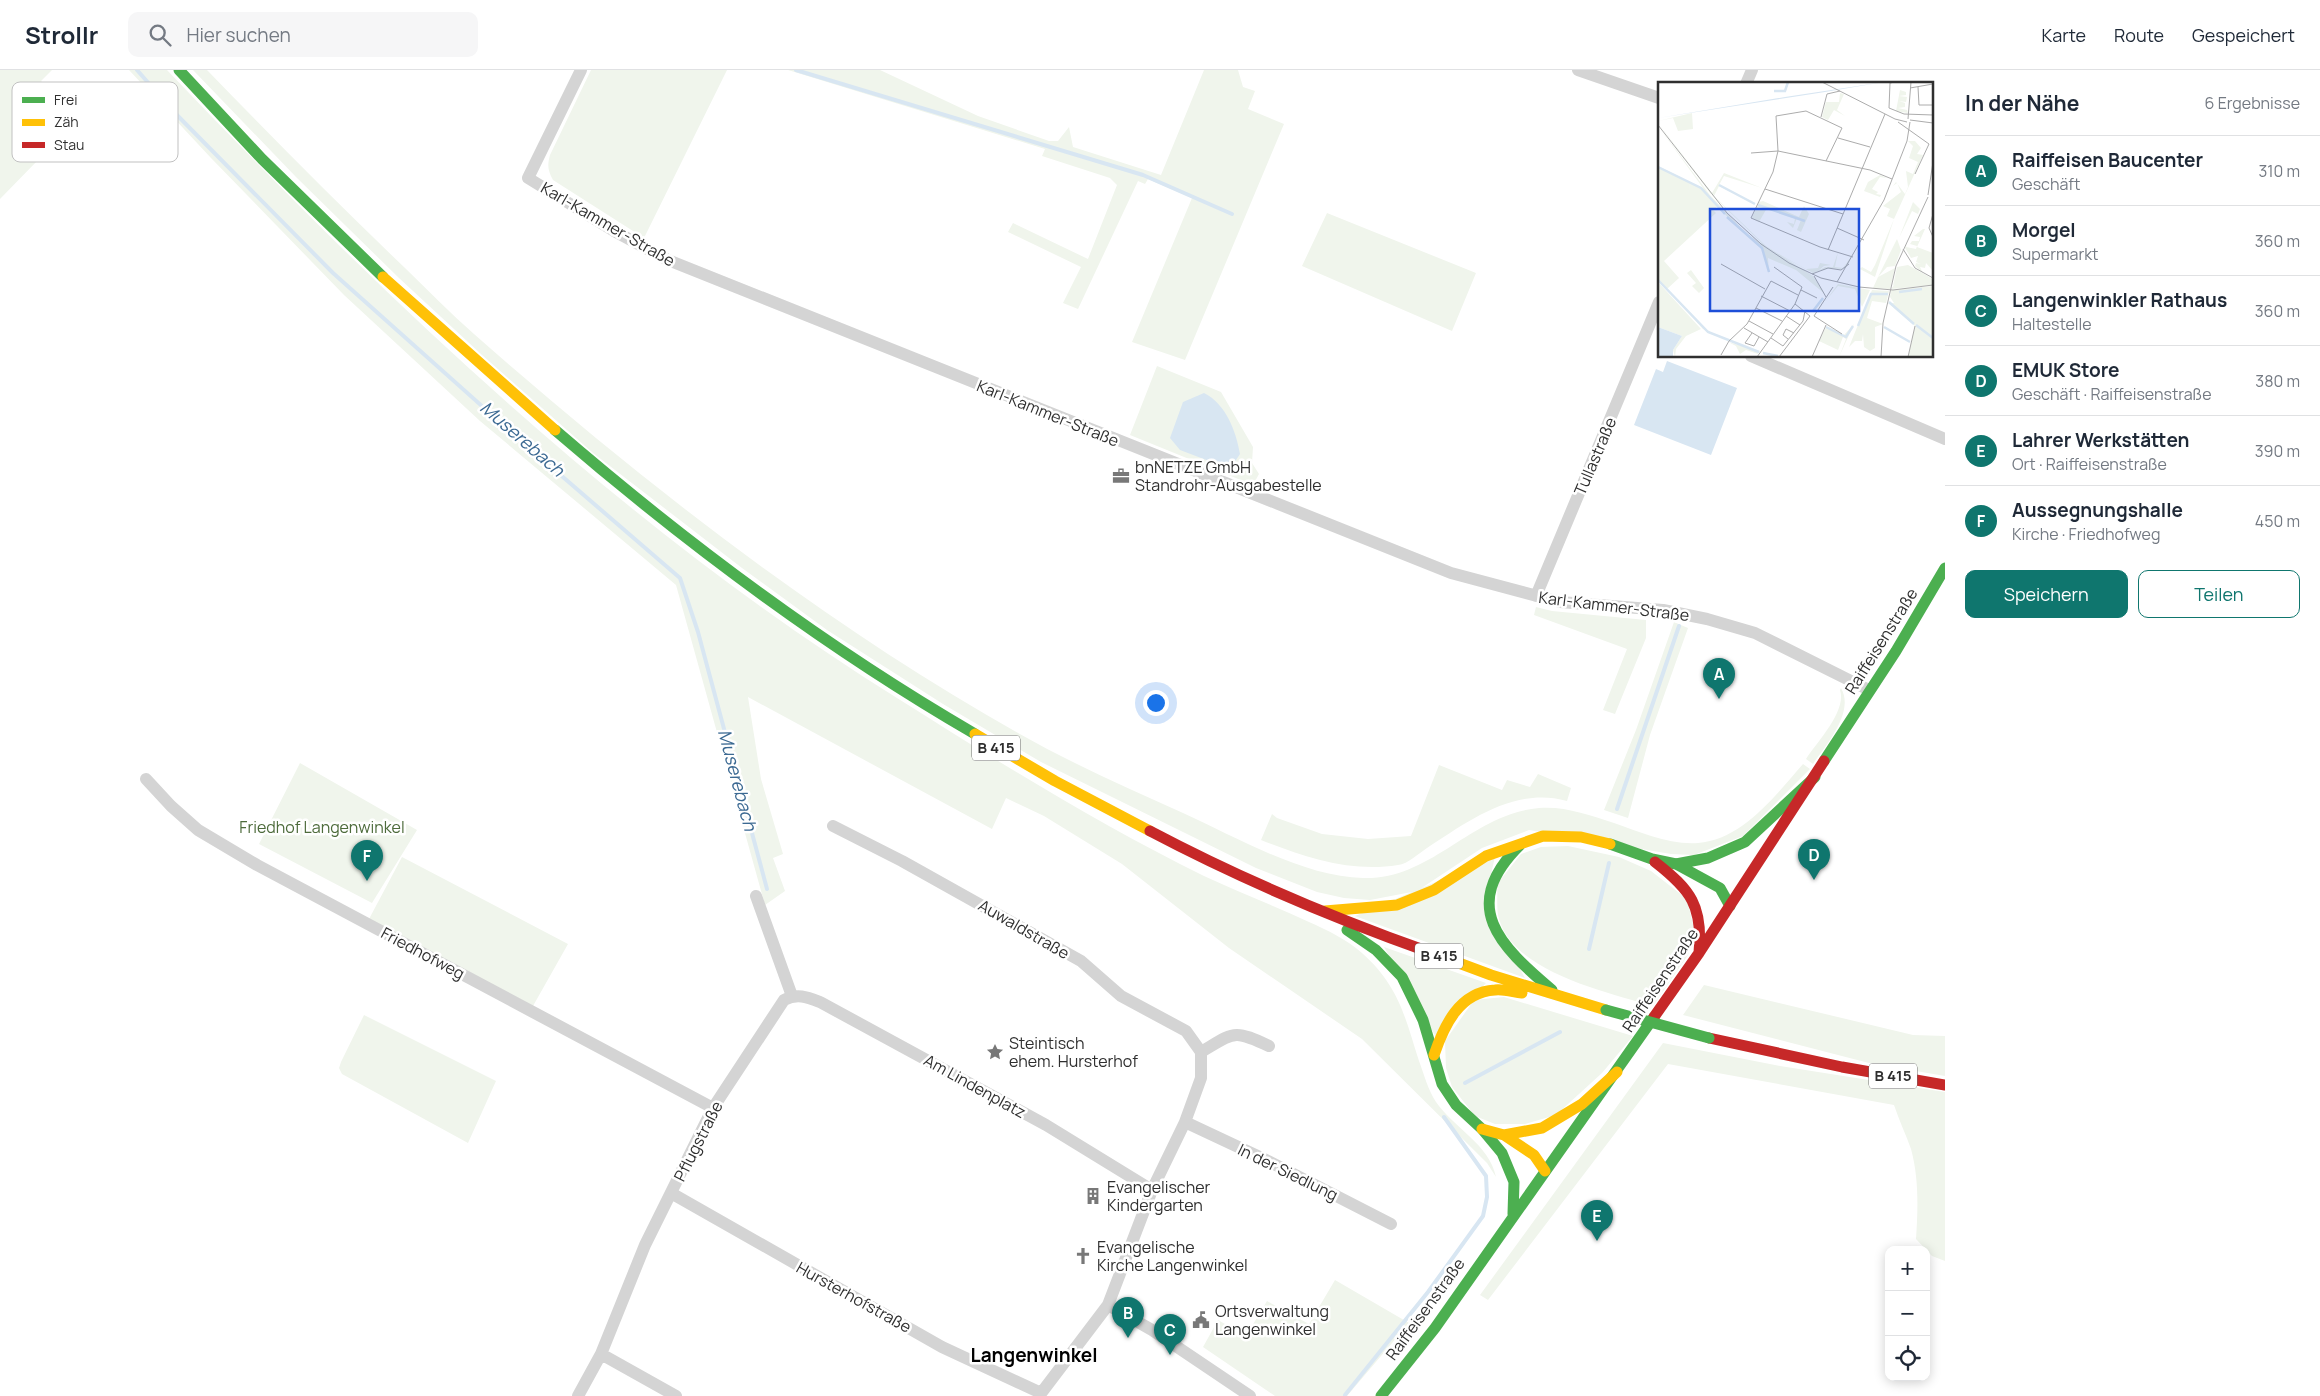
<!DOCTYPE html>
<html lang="de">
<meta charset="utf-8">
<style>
body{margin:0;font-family:Manrope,sans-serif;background:#f6f6f7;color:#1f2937}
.controls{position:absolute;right:15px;bottom:15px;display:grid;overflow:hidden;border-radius:10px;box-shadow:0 2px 12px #0003}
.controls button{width:45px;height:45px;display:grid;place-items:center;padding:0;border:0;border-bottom:1px solid #e0e1e3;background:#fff;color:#1f2937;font:25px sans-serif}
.you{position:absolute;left:1155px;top:632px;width:18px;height:18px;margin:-12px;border:4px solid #fff;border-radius:50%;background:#1a73e8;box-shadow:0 0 0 8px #1a73e833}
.badge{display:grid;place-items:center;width:32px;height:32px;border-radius:50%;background:#0f766e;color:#fff;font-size:16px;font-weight:700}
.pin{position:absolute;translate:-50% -41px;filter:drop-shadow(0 1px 2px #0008)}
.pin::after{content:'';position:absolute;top:26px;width:18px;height:15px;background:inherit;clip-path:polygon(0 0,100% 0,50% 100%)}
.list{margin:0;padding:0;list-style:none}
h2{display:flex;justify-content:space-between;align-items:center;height:65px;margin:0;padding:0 20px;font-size:21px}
h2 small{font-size:16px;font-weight:400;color:#747a83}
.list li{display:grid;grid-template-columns:32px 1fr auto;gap:15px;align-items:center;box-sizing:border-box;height:70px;padding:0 20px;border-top:1px solid #e0e1e3}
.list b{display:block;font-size:19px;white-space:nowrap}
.list p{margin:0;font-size:16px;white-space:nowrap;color:#747a83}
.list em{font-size:16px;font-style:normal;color:#747a83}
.actions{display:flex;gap:10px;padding:15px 20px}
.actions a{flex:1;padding:11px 0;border:1px solid #0f766e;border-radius:10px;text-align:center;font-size:18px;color:#0f766e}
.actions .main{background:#0f766e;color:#fff}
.icon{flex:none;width:28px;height:28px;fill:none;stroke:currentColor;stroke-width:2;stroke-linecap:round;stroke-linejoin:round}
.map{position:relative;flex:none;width:1945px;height:1326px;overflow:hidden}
header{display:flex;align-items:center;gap:30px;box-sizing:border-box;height:70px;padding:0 25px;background:#fff;border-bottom:1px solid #e0e1e3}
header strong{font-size:24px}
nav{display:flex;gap:28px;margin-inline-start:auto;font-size:18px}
.search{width:350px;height:45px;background:#f6f6f7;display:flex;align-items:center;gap:12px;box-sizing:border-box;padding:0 18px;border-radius:10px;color:#747a83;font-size:19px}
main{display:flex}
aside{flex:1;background:#fff}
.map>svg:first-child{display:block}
</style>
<header>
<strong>Strollr</strong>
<div class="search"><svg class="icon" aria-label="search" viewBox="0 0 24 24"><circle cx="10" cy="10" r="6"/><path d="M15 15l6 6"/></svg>Hier suchen</div>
<nav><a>Karte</a><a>Route</a><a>Gespeichert</a></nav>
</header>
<main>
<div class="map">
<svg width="1945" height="1326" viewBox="0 0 1945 1326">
<rect width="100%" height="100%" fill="#fff"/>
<path fill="#f0f5ec" d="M 0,0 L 52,0 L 41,11 L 78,49 L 0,129 Z
M 129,0 L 167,0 C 388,232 624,458 897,628 C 997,691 1098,754 1204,806 C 1238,822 1275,836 1309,852 C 1329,861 1346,869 1362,883 C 1399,916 1405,947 1419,991 C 1424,1004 1428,1020 1436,1032 C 1454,1058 1489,1074 1496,1107 L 1487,1093 L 1362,969 L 1229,878 L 1122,794 L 1044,746 L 1006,728 L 992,759 L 748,627 L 761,709 L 783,784 L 773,788 L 785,821 L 765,835 L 676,515 L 480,351 L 344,225 L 211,88 Z
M 193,0 L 207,0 C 272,67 337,133 405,198 C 428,220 450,243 474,264 C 642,412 823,553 1018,663 C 1071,693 1127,718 1183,743 C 1236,767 1304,807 1363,808 C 1432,810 1471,744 1539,738 C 1565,736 1589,745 1614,753 C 1640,762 1669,775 1698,773 C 1742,770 1776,725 1803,694 L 1810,699 L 1743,766 L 1694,785 L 1671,784 L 1529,760 L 1482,778 L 1417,821 L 1370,830 L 1344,828 L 1317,822 L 1256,798 L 1041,692 L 943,634 L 827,560 L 742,498 L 593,383 L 482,285 L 399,208 L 296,107 Z
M 591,0 L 727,0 L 644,168 L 553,110 C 548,101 547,96 550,85 Z
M 788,0 L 880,0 L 978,46 L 1049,71 L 1058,71 L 1069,57 L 1073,77 L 1161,105 L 1204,0 L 1238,0 L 1243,17 L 1255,21 L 1248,39 L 1284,54 L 1185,290 L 1132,272 L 1192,128 L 1148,109 L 1145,114 L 1138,111 L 1078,239 L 1063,233 L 1081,197 L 1008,162 L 1013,153 L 1088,189 L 1117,115 L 1110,108 L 1042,86 L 1045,79 Z
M 1327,143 L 1476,203 L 1452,261 L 1302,196 Z
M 1157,296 L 1221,322 L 1253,377 L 1252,393 L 1259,404 L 1253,415 L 1130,365 Z
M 1536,537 L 1552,541 L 1646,550 L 1646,568 L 1615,644 L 1603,640 L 1627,579 L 1534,545 Z
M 1674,552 L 1688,558 L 1650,665 L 1628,748 L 1604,740 L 1636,660 Z
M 1841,618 C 1855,642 1826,675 1813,694 L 1806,689 C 1817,672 1847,641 1840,620 Z
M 300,693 L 417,760 L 372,833 L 259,774 Z
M 1439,695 L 1502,720 L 1507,710 L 1530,717 L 1538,704 L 1571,718 L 1567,731 C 1515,716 1468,751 1427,778 C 1419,783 1408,794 1398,795 C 1351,803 1304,787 1261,770 L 1272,744 L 1277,748 L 1322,764 L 1368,769 L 1411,766 Z
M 1568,776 L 1619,787 L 1651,801 L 1687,829 L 1695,863 L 1688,885 L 1653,936 C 1606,922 1514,902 1499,849 C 1496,839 1498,825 1497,814 L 1521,784 L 1541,777 Z
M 402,787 L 568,874 L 533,936 L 369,849 Z
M 1495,787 L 1484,834 L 1525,908 L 1355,846 Z
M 1384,877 L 1486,913 L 1436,967 Z
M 1704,915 L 1913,965 L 1945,966 L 1945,1006 L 1869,993 L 1683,945 Z
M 1504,927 L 1633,966 L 1602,1003 L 1556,1045 L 1525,1054 L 1495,1054 L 1475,1046 L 1452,1017 L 1446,998 L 1445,971 L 1474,930 Z
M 364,945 L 496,1011 L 468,1073 L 342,1004 L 339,998 L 341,992 Z
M 1663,973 L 1780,996 L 1945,1022 L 1945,1191 L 1932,1186 L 1916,1169 C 1918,1140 1919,1108 1911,1079 C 1906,1065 1899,1050 1894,1035 L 1668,994 L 1488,1230 L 1480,1225 Z
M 1335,1210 L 1409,1253 L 1347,1326 L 1275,1326 L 1203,1277 L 1218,1250 L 1246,1266 L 1267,1231 L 1309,1254 Z"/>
<path fill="#d8e6f2" d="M 1667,291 L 1737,318 L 1711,385 L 1634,355 L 1656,299 L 1663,302 Z
M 1204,323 C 1226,334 1236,361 1240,384 L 1230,399 L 1180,380 L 1170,368 L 1183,332 Z"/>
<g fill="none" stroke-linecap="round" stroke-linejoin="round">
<path stroke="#d8e6f2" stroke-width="4" d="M 137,0 L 172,40 L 333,203 L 520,370 L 680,508 L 698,562 L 767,819
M 796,0 L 1143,105 L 1232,144
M 1617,739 L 1679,556
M 1589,879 L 1609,793
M 1465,1013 L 1560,962
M 1345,1325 L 1428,1222 L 1483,1146 L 1487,1127 L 1486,1106 L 1444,1047"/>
<path stroke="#d4d4d4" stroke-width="12" d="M 581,0 L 528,108 L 614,161 L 668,190 L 1451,503 L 1560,532 L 1663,540 L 1707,549 L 1755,563 L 1869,620
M 1578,0 L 1659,28
M 1746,14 L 1752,0
M 1751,286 L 1945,369
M 1536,526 L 1659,232
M 146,709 L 171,736 L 198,760 L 257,795 L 713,1038
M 833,756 L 902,791 L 1081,891 L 1121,926 L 1186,961 L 1201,982 L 1201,1008 L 1185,1052 L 1152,1120 L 1108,1235 L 1039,1326
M 756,826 L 792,926
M 1201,982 C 1235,962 1233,959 1269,976
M 1185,1052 L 1266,1090 L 1391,1154
M 671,1123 L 942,1277 L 1041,1323
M 1108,1235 L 1152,1260 L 1250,1326
M 601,1284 L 676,1326
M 578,1326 L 601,1284 L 645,1175 L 701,1062 L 713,1038 L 784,930 C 797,923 807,927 820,932 L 1046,1055 L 1152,1120"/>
<path stroke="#4caf50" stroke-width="11" d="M 179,0 L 262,89 L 383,207
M 555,360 C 686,473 825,577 975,664
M 1824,691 L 1896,581 L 1945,498
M 1610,774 L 1652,789 L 1676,794 L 1708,788 L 1745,772 L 1815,707
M 1520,775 C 1458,836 1500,876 1552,920
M 1676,794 L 1720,818 L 1730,836
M 1347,860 L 1376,880 L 1402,907 L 1423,950 L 1442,1014 L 1456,1035 L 1482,1059 L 1502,1083 L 1514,1112 L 1513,1144
M 1381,1326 L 1435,1258 L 1654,947"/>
<path stroke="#ffc107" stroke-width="11" d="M 383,207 L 555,360
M 975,664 L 1055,711 L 1150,761
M 1325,841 L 1397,835 L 1434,820 L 1486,786 L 1543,766 L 1581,767 L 1610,774
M 1432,883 L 1491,905 L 1606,940
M 1434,985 C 1444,956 1459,922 1495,920 C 1504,919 1513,922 1522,923
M 1482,1059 L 1504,1065 L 1542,1058 L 1582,1034 L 1617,1002
M 1504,1065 L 1534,1085 L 1545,1101"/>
<path stroke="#c62828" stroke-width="11" d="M 1150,761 C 1241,809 1336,849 1432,883
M 1655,792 C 1691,820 1703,836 1699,883
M 1654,947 L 1699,883 L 1824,691
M 1709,968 L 1842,997 L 1945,1015"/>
<path stroke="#4caf50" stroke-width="11" d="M 1606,940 L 1709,968"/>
</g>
<defs>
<g id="office-bare" transform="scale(1.35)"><path d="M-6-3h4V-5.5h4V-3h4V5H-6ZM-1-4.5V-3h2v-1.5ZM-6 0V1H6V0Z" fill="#787878" stroke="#fff" stroke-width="2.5" paint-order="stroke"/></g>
<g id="sight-bare" transform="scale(1.35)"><path d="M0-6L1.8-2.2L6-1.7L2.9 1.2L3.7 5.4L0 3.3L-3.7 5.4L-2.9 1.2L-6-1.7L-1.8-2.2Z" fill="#787878" stroke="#fff" stroke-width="2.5" paint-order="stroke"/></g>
<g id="building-bare" transform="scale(1.35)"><path d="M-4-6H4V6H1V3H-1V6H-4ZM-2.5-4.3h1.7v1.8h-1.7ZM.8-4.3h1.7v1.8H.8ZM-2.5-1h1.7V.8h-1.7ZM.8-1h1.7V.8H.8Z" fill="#787878" stroke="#fff" stroke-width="2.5" paint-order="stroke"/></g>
<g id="church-bare" transform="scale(1.35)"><path d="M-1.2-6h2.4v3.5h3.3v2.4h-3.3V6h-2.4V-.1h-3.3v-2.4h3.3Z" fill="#787878" stroke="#fff" stroke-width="2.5" paint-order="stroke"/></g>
<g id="civic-bare" transform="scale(1.35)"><path d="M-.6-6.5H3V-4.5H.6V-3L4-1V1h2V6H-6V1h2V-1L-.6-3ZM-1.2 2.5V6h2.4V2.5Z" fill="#787878" stroke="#fff" stroke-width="2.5" paint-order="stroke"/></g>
</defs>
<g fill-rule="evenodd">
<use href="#office-bare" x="1121" y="406"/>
<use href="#sight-bare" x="995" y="982"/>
<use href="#building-bare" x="1093" y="1126"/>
<use href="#church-bare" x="1083" y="1186"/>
<use href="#civic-bare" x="1201" y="1250"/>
</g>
<g text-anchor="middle" stroke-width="5" stroke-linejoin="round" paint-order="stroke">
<g fill="#fff" stroke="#6d6d6d" stroke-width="1">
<rect x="972" y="665.5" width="48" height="25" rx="4"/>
<rect x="1415" y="873.5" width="48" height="25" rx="4"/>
<rect x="1869" y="993.5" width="48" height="25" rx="4"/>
</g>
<g font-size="15" font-weight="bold" fill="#2f2f2f">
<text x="996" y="683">B 415</text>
<text x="1439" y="891">B 415</text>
<text x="1893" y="1011">B 415</text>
</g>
<g font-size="16" fill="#2f2f2f" stroke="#fff">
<text transform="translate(608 154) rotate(30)" y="6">Karl-Kammer-Straße</text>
<text transform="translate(1048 343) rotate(22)" y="6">Karl-Kammer-Straße</text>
<text transform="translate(1595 386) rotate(-67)" y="6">Tullastraße</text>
<text transform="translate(1614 536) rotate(7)" y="6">Karl-Kammer-Straße</text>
<text transform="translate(1881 571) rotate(-58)" y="6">Raiffeisenstraße</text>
<text transform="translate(1024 859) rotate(30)" y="6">Auwaldstraße</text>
<text transform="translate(423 883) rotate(28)" y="6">Friedhofweg</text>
<text transform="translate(1660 910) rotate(-56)" y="6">Raiffeisenstraße</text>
<text transform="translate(975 1016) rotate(29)" y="6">Am Lindenplatz</text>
<text transform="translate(698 1071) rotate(-63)" y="6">Pflugstraße</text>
<text transform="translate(1288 1102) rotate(26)" y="6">In der Siedlung</text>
<text transform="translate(854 1227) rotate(29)" y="6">Hursterhofstraße</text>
<text transform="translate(1425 1239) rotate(-54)" y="6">Raiffeisenstraße</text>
</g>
<g font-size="16" fill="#2f2f2f" stroke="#fff" text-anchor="start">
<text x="1135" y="403">bnNETZE GmbH<tspan x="1135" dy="18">Standrohr-Ausgabestelle</tspan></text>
<text x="1009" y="979">Steintisch<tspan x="1009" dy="18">ehem. Hursterhof</tspan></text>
<text x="1107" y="1123">Evangelischer<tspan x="1107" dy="18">Kindergarten</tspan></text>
<text x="1097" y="1183">Evangelische<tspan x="1097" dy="18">Kirche Langenwinkel</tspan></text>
<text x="1215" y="1247">Ortsverwaltung<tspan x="1215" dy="18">Langenwinkel</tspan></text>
</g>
<g font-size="16" fill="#4d6b3b" stroke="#fff">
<text x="322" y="763">Friedhof Langenwinkel</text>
</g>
<g font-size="18" font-style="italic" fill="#3b6992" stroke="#fff">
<text transform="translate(522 369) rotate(41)" y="6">Muserebach</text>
<text transform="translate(737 710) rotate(75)" y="6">Muserebach</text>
</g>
<g font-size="19" font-weight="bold" fill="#000" stroke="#fff">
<text x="1034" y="1292">Langenwinkel</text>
</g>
</g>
<g transform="translate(1658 12)">
<rect width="275" height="275" fill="#fff"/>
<path d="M 242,8 L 248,10 L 248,13 L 241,14 L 249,15 L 248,20 L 241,19 L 247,21 L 247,25 L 240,26 L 249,28 L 250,31 L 238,29 ZM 182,11 L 186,12 L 179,28 L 187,34 L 176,28 L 170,38 L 164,35 L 168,20 L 181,20 ZM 34,31 L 35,47 L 20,49 L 15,36 L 0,39 ZM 0,41 L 54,111 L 66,91 L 104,106 L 66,94 L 61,103 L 98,123 L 61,104 L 56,114 L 110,166 L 148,187 L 160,186 L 162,181 L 173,183 L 166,184 L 160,189 L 167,185 L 175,185 L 180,170 L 177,185 L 185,186 L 193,175 L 191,181 L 188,185 L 183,187 L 169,186 L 155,191 L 109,166 L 52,111 ZM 0,44 L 52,113 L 89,152 L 155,194 L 167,212 L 138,188 L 110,176 L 111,192 L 104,167 L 59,125 L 55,128 L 58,131 L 6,179 L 21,196 L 9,207 L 49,248 L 70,260 L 102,269 L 100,272 L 88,268 L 82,272 L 78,264 L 45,247 L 0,198 L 0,84 L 32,100 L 30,116 L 32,101 L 45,106 ZM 250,59 L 257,59 L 263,66 L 259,72 L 265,73 L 236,137 L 217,195 L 202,187 L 204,185 L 213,190 L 217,183 L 236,137 L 229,134 L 232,127 L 225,124 L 243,110 L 239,101 L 235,104 L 238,100 L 247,112 L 250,105 L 248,89 L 255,92 L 260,80 L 251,76 L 255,64 ZM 222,93 L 229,96 L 222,95 L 214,107 L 220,110 L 218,112 L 223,113 L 222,115 L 206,109 L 210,100 ZM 105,119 L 141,135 L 146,124 L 151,132 L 143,150 L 139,148 L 143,138 L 139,136 L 135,146 L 129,140 L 136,142 L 137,136 L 109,126 L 101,140 L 94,136 L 101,120 ZM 255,120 L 262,127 L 260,132 L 254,129 L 241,156 ZM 265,147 L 267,147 L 259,165 L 275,171 L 275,189 L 268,181 L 267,186 L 262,185 L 265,191 L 257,184 L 258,181 L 263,182 L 258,180 L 260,174 L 253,176 L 247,166 L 249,161 L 248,165 L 258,167 L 259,164 L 252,162 L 254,159 L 261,159 L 262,155 L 256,154 ZM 239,157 L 243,168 L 237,184 L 229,185 L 220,195 L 237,186 L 232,207 L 215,206 L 220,195 ZM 250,183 L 275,197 L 275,203 L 233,207 L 237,202 L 235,204 L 239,185 ZM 33,188 L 46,206 L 41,211 L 34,204 L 38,201 L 29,191 ZM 0,200 L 43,247 L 28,254 L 18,267 L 17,275 L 15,268 L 24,254 L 0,245 ZM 180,202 L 212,208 L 204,225 L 197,207 L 180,204 L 166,221 ZM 275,204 L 275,275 L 250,275 L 257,244 L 230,221 L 236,221 L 232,215 L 233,208 ZM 214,208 L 231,209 L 228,221 L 214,219 L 209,236 L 225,242 L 217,245 L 217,266 L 212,269 L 206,265 L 205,252 L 204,259 L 197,259 L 191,265 ZM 196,242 L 181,275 L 188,257 L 185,255 L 180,268 L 161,259 L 168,245 L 186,253 Z" fill="#f0f5ec"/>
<path d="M 226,0 L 167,10 L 0,36 L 127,15 ZM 0,245 L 24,254 L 15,268 L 15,275 L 0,275 Z" fill="#d8e6f2"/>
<path fill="none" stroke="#d8e6f2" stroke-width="2.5" d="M 116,9 L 127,9 L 130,0M 0,85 L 43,106 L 67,132M 61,103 L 97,122M 100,123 L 147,139M 69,135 L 104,166 L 111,190M 0,198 L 50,250 L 101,270M 241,210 L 264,207M 231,220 L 256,242M 155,229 L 165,216M 258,243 L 275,256M 200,244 L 213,212 L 230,212M 168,245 L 188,255 L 195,244M 226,245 L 252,260M 105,271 L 120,274"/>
<path fill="none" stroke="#acacac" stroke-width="1" d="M 164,0 L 237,37 L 249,40M 237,0 L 232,1 L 231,26 L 246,32 L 275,33M 260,5 L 261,23 L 275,23M 252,6 L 275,2M 163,35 L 169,12 L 182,9M 250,37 L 253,0M 252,38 L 275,41M 240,40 L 271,62 L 257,92M 0,43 L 69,131 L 103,162 L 131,181 L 163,196 L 201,205 L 235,208 L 275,203M 180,56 L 212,65M 93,71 L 120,69 L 212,88 L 234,97M 168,79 L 184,46 L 148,29 L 118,34 L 120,69 L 115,90 L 93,136 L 162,165 L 195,175M 107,107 L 185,132M 270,113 L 275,80M 275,132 L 271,146 L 275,155M 179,146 L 206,158M 245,167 L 257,186 L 275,196M 170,168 L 227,32M 63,182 L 107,207M 154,192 L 170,186 L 183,188 L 191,182M 156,194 L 168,215M 113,199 L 140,213M 179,200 L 226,118 L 249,59 L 252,40M 143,208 L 159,216M 103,214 L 132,229M 137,222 L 152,234M 98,226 L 124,239M 128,234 L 142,243M 156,234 L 175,205M 156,234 L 184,252M 91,239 L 115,252M 86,246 L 110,260M 94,251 L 87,261 L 96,264 L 101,255M 113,256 L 125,264 L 145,239 L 147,229M 130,257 L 125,253 L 128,247 L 136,251M 63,273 L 71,259 L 89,242 L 113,199M 99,275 L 137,222 L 144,205 L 116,185M 121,275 L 152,234M 154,275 L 168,243M 223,275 L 225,241 L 238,184 L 270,115M 250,275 L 257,244"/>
<path fill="#1d4ed8" fill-opacity="0.15" stroke="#1d4ed8" stroke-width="2.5" d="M 52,127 L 201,127 L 201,229 L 52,229 Z"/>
<rect width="275" height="275" fill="none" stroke="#2f2f2f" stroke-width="2.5"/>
</g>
<rect x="12" y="12" width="166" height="80" rx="8" fill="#fff" stroke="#c1c1c1" stroke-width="1"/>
<rect x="22" y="27" width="23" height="6" fill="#4caf50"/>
<rect x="22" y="49" width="23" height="7" fill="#ffc107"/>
<rect x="22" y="72" width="23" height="6" fill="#c62828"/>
<g font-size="14" fill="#2f2f2f">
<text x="54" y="35">Frei</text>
<text x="54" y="57">Zäh</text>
<text x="54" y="80">Stau</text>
</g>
</svg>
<div class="controls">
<button>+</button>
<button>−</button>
<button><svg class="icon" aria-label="locate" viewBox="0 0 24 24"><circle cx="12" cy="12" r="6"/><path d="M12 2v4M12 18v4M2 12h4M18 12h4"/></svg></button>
</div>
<div class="you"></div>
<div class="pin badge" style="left:1719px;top:629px">A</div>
<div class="pin badge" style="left:1128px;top:1268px">B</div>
<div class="pin badge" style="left:1170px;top:1285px">C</div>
<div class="pin badge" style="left:1814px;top:810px">D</div>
<div class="pin badge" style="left:1597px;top:1171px">E</div>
<div class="pin badge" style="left:367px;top:811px">F</div>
</div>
<aside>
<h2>In der Nähe<small>6 Ergebnisse</small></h2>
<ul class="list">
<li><span class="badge">A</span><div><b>Raiffeisen Baucenter</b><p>Geschäft</p></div><em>310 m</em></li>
<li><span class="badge">B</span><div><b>Morgel</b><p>Supermarkt</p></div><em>360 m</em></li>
<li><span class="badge">C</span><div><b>Langenwinkler Rathaus</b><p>Haltestelle</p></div><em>360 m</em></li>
<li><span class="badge">D</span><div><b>EMUK Store</b><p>Geschäft · Raiffeisenstraße</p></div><em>380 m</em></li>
<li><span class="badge">E</span><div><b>Lahrer Werkstätten</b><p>Ort · Raiffeisenstraße</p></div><em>390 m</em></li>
<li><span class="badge">F</span><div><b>Aussegnungshalle</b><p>Kirche · Friedhofweg</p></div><em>450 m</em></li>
</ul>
<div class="actions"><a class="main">Speichern</a><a>Teilen</a></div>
</aside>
</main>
